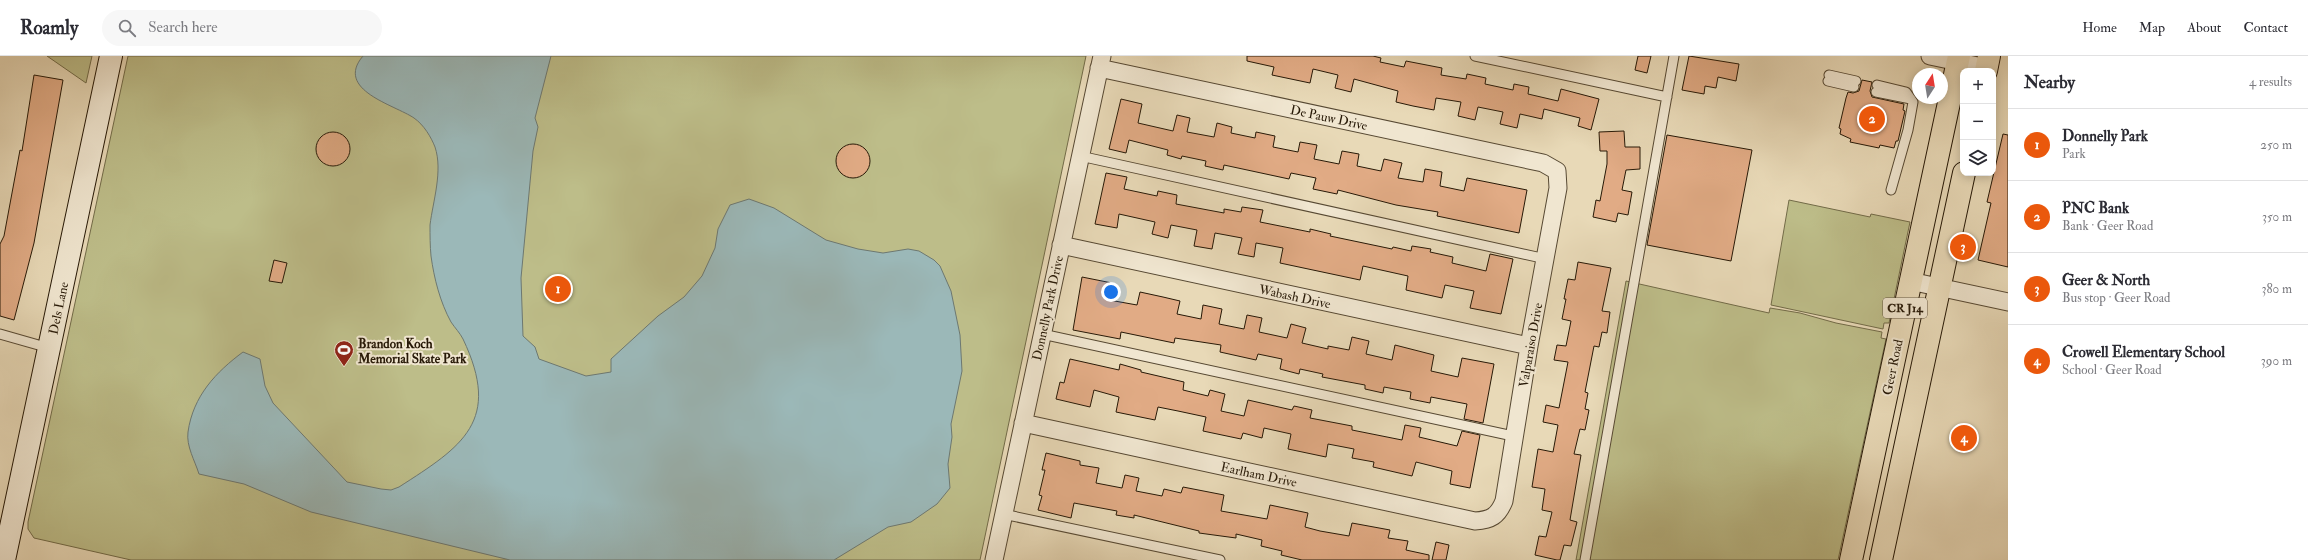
<!DOCTYPE html>
<meta charset="utf-8">
<style>
body{margin:0;font-family:"IM FELL Double Pica",serif;background:#f7f7f7;color:#2b2b33}
.controls{position:absolute;right:12px;top:12px;display:grid;overflow:hidden;border-radius:8px;box-shadow:0 2px 10px #0003}
.controls button{width:36px;height:36px;display:grid;place-items:center;padding:0;border:0;border-bottom:1px solid #e1e1e2;background:#fff;color:#2b2b33;font:20px sans-serif}
.compass{position:absolute;left:1912px;top:12px;width:36px;height:36px;border-radius:50%;background:#fff;box-shadow:0 2px 10px #0003;rotate:12deg}
.you{position:absolute;left:1111px;top:236px;width:14px;height:14px;margin:-10px;border:3px solid #fff;border-radius:50%;background:#1a73e8;box-shadow:0 0 0 6px #1a73e833}
.badge{display:grid;place-items:center;width:26px;height:26px;border-radius:50%;background:#ea580c;color:#fff;font-size:13px;font-weight:700}
.pin{position:absolute;translate:-50% -50%;border:2px solid #fff;box-shadow:0 1px 4px #0006}
.list{margin:0;padding:0;list-style:none}
h2{display:flex;justify-content:space-between;align-items:center;height:52px;margin:0;padding:0 16px;font-size:17px}
h2 small{font-size:13px;font-weight:400;color:#7c7c81}
.list li{display:grid;grid-template-columns:26px 1fr auto;gap:12px;align-items:center;box-sizing:border-box;height:72px;padding:0 16px;border-top:1px solid #e1e1e2}
.list b{display:block;font-size:15px;white-space:nowrap}
.list p{margin:0;font-size:13px;white-space:nowrap;color:#7c7c81}
.list em{font-size:13px;font-style:normal;color:#7c7c81}
.icon{flex:none;width:22px;height:22px;fill:none;stroke:currentColor;stroke-width:2;stroke-linecap:round;stroke-linejoin:round}
.map{position:relative;flex:none;width:2008px;height:504px;overflow:hidden}
header{display:flex;align-items:center;gap:24px;box-sizing:border-box;height:56px;padding:0 20px;background:#fff;border-bottom:1px solid #e1e1e2}
header strong{font-size:19px}
nav{display:flex;gap:22px;margin-inline-start:auto;font-size:14px}
.search{width:280px;height:36px;background:#f7f7f7;display:flex;align-items:center;gap:10px;box-sizing:border-box;padding:0 14px;border-radius:22px;color:#7c7c81;font-size:15px}
main{display:flex}
aside{flex:1;background:#fff}
.map>svg:first-child{display:block}
</style>
<header>
<strong>Roamly</strong>
<div class="search"><svg class="icon" aria-label="search" viewBox="0 0 24 24"><circle cx="10" cy="10" r="6"/><path d="M15 15l6 6"/></svg>Search here</div>
<nav><a>Home</a><a>Map</a><a>About</a><a>Contact</a></nav>
</header>
<main>
<div class="map">
<svg width="2008" height="504" viewBox="0 0 2008 504">
<rect width="100%" height="100%" fill="#e8d9b7"/>
<filter id="stains"><feTurbulence type="fractalNoise" baseFrequency=".005" numOctaves="4"/><feColorMatrix values="0 0 0 0 .2 0 0 0 0 .09 0 0 0 0 .02 0 0 0 .5 -.17"/></filter>
<radialGradient id="worn" r=".72"><stop offset=".6" stop-color="#630" stop-opacity="0"/><stop offset="1" stop-color="#630" stop-opacity=".3"/></radialGradient>
<path fill="#bdbd89" stroke="#726b48" d="M 47,0 L 92,0 L 86,27 Z
M 128,0 L 1086,0 L 980,504 L 131,504 L 34,482 L 28,473 L 28,466 Z
M 1789,144 L 1870,161 L 1871,158 L 1910,166 L 1889,267 L 1884,267 L 1883,273 L 1771,249 Z
M 1626,225 L 1769,257 L 1770,252 L 1800,257 L 1836,267 L 1882,276 L 1881,282 L 1886,283 L 1838,504 L 1576,504 Z"/>
<path fill="#9bb8b8" stroke="#6d7871" d="M 363,0 L 551,0 L 535,62 L 538,71 L 533,95 L 521,222 L 523,280 L 535,291 L 539,303 L 586,320 L 611,316 L 611,303 L 658,260 L 684,241 L 702,220 L 715,192 L 718,173 L 730,149 L 749,143 L 774,152 L 826,184 L 858,193 L 883,197 L 908,193 L 919,195 L 934,204 L 940,210 L 951,235 L 960,279 L 962,315 L 951,368 L 952,381 L 948,408 L 950,432 L 937,448 L 911,466 L 888,471 L 834,504 L 510,504 L 311,456 L 244,428 L 199,418 C 195,405 186,390 188,376 C 193,340 216,316 243,296 L 260,303 L 265,330 L 273,347 L 347,426 L 381,433 L 391,434 L 399,431 C 463,390 502,365 463,283 C 460,277 455,272 451,266 C 440,246 434,222 431,200 C 430,190 430,179 430,169 C 433,145 443,115 435,91 C 431,81 424,69 414,62 C 395,49 334,34 363,0 Z"/>
<path fill="#e1ab85" stroke="#271907" d="M 1247,0 L 1373,0 L 1381,2 L 1380,6 L 1404,11 L 1406,5 L 1442,12 L 1441,19 L 1466,23 L 1467,18 L 1486,22 L 1485,28 L 1513,34 L 1514,28 L 1529,31 L 1528,38 L 1558,45 L 1561,33 L 1599,43 L 1591,74 L 1578,70 L 1580,62 L 1544,53 L 1542,63 L 1520,58 L 1517,72 L 1500,68 L 1503,56 L 1478,51 L 1475,64 L 1458,60 L 1461,46 L 1436,42 L 1434,54 L 1413,50 L 1396,46 L 1398,35 L 1354,23 L 1351,36 L 1335,32 L 1338,19 L 1313,13 L 1310,27 L 1272,19 L 1274,11 L 1247,5 Z
M 1638,0 L 1651,0 L 1647,17 L 1635,14 Z
M 1689,0 L 1739,8 L 1736,25 L 1718,21 L 1716,32 L 1705,30 L 1704,38 L 1682,34 Z
M 34,19 L 63,24 L 34,187 L 14,264 L 0,260 L 0,188 L 4,180 L 20,94 L 22,95 Z
M 1862,24 L 1872,26 L 1870,35 L 1872,41 L 1904,48 L 1903,54 L 1905,55 L 1898,85 L 1896,85 L 1894,92 L 1880,89 L 1879,92 L 1850,86 L 1851,83 L 1840,78 L 1841,73 L 1839,72 L 1846,42 L 1848,36 L 1853,37 L 1859,35 Z
M 1121,43 L 1142,48 L 1138,67 L 1173,75 L 1177,59 L 1190,62 L 1187,76 L 1214,81 L 1217,67 L 1232,71 L 1231,77 L 1255,82 L 1256,76 L 1275,80 L 1273,91 L 1298,96 L 1300,86 L 1317,89 L 1314,103 L 1339,108 L 1342,95 L 1359,98 L 1357,110 L 1381,115 L 1384,103 L 1402,107 L 1398,122 L 1423,126 L 1425,113 L 1442,116 L 1440,130 L 1464,135 L 1467,122 L 1527,134 L 1519,177 L 1437,160 L 1438,156 L 1396,149 L 1338,134 L 1337,138 L 1313,133 L 1316,122 L 1291,117 L 1289,123 L 1224,109 L 1223,114 L 1205,110 L 1206,105 L 1182,100 L 1181,103 L 1167,99 L 1168,94 L 1129,84 L 1126,97 L 1109,93 Z
M 1624,75 L 1625,91 L 1640,91 L 1640,113 L 1626,114 L 1622,134 L 1632,136 L 1628,159 L 1618,157 L 1616,166 L 1593,161 L 1596,144 L 1600,145 L 1607,108 L 1607,95 L 1600,95 L 1599,76 Z
M316 93a17 17 0 1 1 34 0a17 17 0 1 1-34 0Z
M 2003,78 L 2008,79 L 2008,211 L 1978,204 L 1991,147 L 1987,146 Z
M 1667,79 L 1752,94 L 1731,205 L 1647,189 Z
M836 105a17 17 0 1 1 34 0a17 17 0 1 1-34 0Z
M 1106,117 L 1127,121 L 1124,133 L 1157,140 L 1158,135 L 1177,139 L 1176,148 L 1224,157 L 1224,153 L 1241,156 L 1242,151 L 1263,154 L 1260,166 L 1310,176 L 1310,173 L 1331,178 L 1330,180 L 1392,193 L 1393,191 L 1411,195 L 1412,190 L 1431,193 L 1430,196 L 1453,201 L 1452,207 L 1486,215 L 1490,198 L 1513,203 L 1501,258 L 1470,252 L 1474,235 L 1445,229 L 1442,242 L 1406,234 L 1408,220 L 1363,210 L 1360,224 L 1280,207 L 1283,192 L 1256,187 L 1254,201 L 1238,198 L 1242,182 L 1215,177 L 1212,193 L 1194,190 L 1197,174 L 1171,169 L 1168,182 L 1152,178 L 1155,166 L 1119,158 L 1117,172 L 1095,168 Z
M 274,204 L 287,207 L 282,227 L 269,225 Z
M 1578,206 L 1611,212 L 1602,255 L 1610,256 L 1607,277 L 1602,276 L 1599,291 L 1594,290 L 1585,336 L 1588,337 L 1585,353 L 1589,354 L 1585,374 L 1580,373 L 1574,398 L 1581,399 L 1570,464 L 1577,466 L 1571,490 L 1564,489 L 1560,504 L 1557,504 L 1535,499 L 1539,480 L 1546,481 L 1552,456 L 1542,454 L 1545,433 L 1532,431 L 1538,393 L 1553,396 L 1558,369 L 1543,366 L 1546,349 L 1559,352 L 1568,306 L 1554,304 L 1557,289 L 1566,290 L 1571,265 L 1562,263 L 1566,243 L 1564,243 L 1568,223 L 1575,224 Z
M 1082,221 L 1112,227 L 1109,244 L 1137,249 L 1140,236 L 1163,241 L 1180,245 L 1177,258 L 1201,263 L 1203,249 L 1222,253 L 1219,268 L 1244,273 L 1247,259 L 1262,262 L 1259,276 L 1287,282 L 1291,268 L 1306,272 L 1302,287 L 1328,293 L 1328,290 L 1349,294 L 1352,281 L 1369,285 L 1366,298 L 1392,304 L 1395,289 L 1434,299 L 1431,315 L 1458,321 L 1462,302 L 1494,308 L 1483,367 L 1464,363 L 1467,348 L 1431,341 L 1430,347 L 1410,343 L 1411,336 L 1384,331 L 1383,337 L 1365,333 L 1365,329 L 1322,321 L 1323,318 L 1300,313 L 1299,318 L 1280,313 L 1282,303 L 1258,298 L 1256,304 L 1220,296 L 1221,289 L 1175,282 L 1174,287 L 1121,276 L 1120,283 L 1073,274 Z
M 1070,303 L 1119,314 L 1120,308 L 1141,314 L 1141,316 L 1184,326 L 1183,334 L 1208,340 L 1210,334 L 1225,338 L 1221,355 L 1244,360 L 1248,344 L 1292,354 L 1294,350 L 1312,354 L 1310,362 L 1352,370 L 1352,374 L 1402,384 L 1405,369 L 1421,372 L 1419,381 L 1457,390 L 1462,375 L 1480,379 L 1470,432 L 1450,428 L 1452,415 L 1416,406 L 1412,420 L 1373,411 L 1374,406 L 1352,402 L 1354,393 L 1328,388 L 1326,401 L 1288,393 L 1291,378 L 1264,372 L 1262,382 L 1243,377 L 1241,383 L 1203,375 L 1206,361 L 1178,355 L 1158,351 L 1155,364 L 1116,356 L 1119,341 L 1094,334 L 1090,351 L 1056,343 L 1060,326 L 1064,327 Z
M 1046,397 L 1080,405 L 1080,409 L 1099,412 L 1096,427 L 1122,432 L 1125,419 L 1139,422 L 1136,435 L 1162,440 L 1164,433 L 1181,437 L 1183,431 L 1224,439 L 1221,455 L 1267,463 L 1270,449 L 1308,457 L 1305,471 L 1320,475 L 1349,480 L 1352,467 L 1390,474 L 1388,482 L 1408,485 L 1406,494 L 1429,499 L 1429,504 L 1302,504 L 1281,499 L 1282,495 L 1261,490 L 1262,484 L 1236,478 L 1236,482 L 1199,477 L 1199,475 L 1134,459 L 1134,462 L 1116,459 L 1117,455 L 1074,447 L 1071,462 L 1038,454 L 1042,440 L 1039,439 L 1045,414 L 1042,414 Z
M 1436,486 L 1449,489 L 1446,504 L 1432,504 Z"/>
<g fill="none" stroke-linecap="round" stroke-linejoin="round">
<g stroke="#574933" stroke-width="11">
<path id="lane" d="M 1475,0 L 1667,41
M 1829,19 L 1856,25
M 1828,25 L 1854,31
M 1877,29 L 1906,36 L 1913,46 L 1908,74 L 1891,134
M 1876,36 L 1911,43
M 1080,100 L 1546,203
M 0,278 L 49,292
M 1042,278 L 1513,380
M 1003,458 L 1220,504
M 1585,504 L 1674,0"/>
</g>
<g stroke="#574933" stroke-width="19">
<path id="street" d="M 1930,0 L 1987,12
M 1061,189 L 1529,290
M 1910,225 L 2008,246
M 1023,367 L 1475,465 C 1491,464 1498,460 1504,445 L 1529,290 L 1558,132 L 1557,115 L 1543,107 L 1099,12
M 994,504 L 1102,0"/>
</g>
<g stroke="#271907" stroke-width="24">
<path id="secondary" d="M 4,504 L 111,0"/>
</g>
<g stroke="#271907" stroke-width="24">
<path id="primary" d="M 1986,15 L 1989,0
M 1851,504 L 1959,0
M 1881,504 L 1964,117"/>
</g>
<use href="#lane" stroke="#f0e6d0" stroke-width="9"/>
<use href="#street" stroke="#f0e6d0" stroke-width="17"/>
<use href="#secondary" stroke="#f0e6d0" stroke-width="22"/>
<use href="#primary" stroke="#e8d9b7" stroke-width="22"/>
</g>
<defs>
<g id="stadium-pin" transform="scale(1)"><path d="M0 17L-7.5 6A9.5 9.5 0 1 1 7.5 6Z" fill="#8f2418" stroke="#f0e6d0"/><path d="M0-5a6.5 5 0 1 0 0 10a6.5 5 0 1 0 0-10ZM-3.5-1.8h7v3.6h-7Z" fill="#fff"/></g>
</defs>
<g fill-rule="evenodd">
<use href="#stadium-pin" x="344" y="294"/>
</g>
<g text-anchor="middle" stroke-width="4" stroke-linejoin="round" paint-order="stroke">
<rect fill="#f0e6d0" stroke="#635643" stroke-width="1" x="1883" y="242" width="44" height="20" rx="3"/>
<g font-size="12" font-weight="bold" fill="#271907">
<text x="1905" y="256">CR J14</text>
</g>
<g font-size="13" fill="#271907" stroke="#f0e6d0">
<text transform="translate(1329 61) rotate(12)" y="5">De Pauw Drive</text>
<text transform="translate(1295 240) rotate(12)" y="5">Wabash Drive</text>
<text transform="translate(58 252) rotate(-78)" y="5">Dels Lane</text>
<text transform="translate(1047 252) rotate(-78)" y="5">Donnelly Park Drive</text>
<text transform="translate(1530 289) rotate(-80)" y="5">Valparaiso Drive</text>
<text transform="translate(1892 311) rotate(-78)" y="5">Geer Road</text>
<text transform="translate(1259 418) rotate(12)" y="5">Earlham Drive</text>
</g>
<g font-size="13" font-weight="bold" fill="#271907" stroke="#f0e6d0" text-anchor="start">
<text x="358" y="292">Brandon Koch<tspan x="358" dy="15">Memorial Skate Park</tspan></text>
</g>
</g>
<rect width="100%" height="100%" filter="url(#stains)"/>
<rect width="100%" height="100%" fill="url(#worn)"/>
</svg>
<div class="controls">
<button>+</button>
<button>−</button>
<button><svg class="icon" aria-label="layers" viewBox="0 0 24 24"><path d="M12 4l9 5-9 5-9-5zM3 14l9 5 9-5"/></svg></button>
</div>
<svg class="compass" viewBox="-18 -18 36 36"><path d="M0-13l5 13h-10z" fill="#e53935"/><path d="M0 13l5-13h-10z" fill="#7c7c81"/></svg>
<div class="you"></div>
<div class="pin badge" style="left:558px;top:233px">1</div>
<div class="pin badge" style="left:1872px;top:63px">2</div>
<div class="pin badge" style="left:1963px;top:191px">3</div>
<div class="pin badge" style="left:1964px;top:382px">4</div>
</div>
<aside>
<h2>Nearby<small>4 results</small></h2>
<ul class="list">
<li><span class="badge">1</span><div><b>Donnelly Park</b><p>Park</p></div><em>250 m</em></li>
<li><span class="badge">2</span><div><b>PNC Bank</b><p>Bank · Geer Road</p></div><em>350 m</em></li>
<li><span class="badge">3</span><div><b>Geer &amp; North</b><p>Bus stop · Geer Road</p></div><em>380 m</em></li>
<li><span class="badge">4</span><div><b>Crowell Elementary School</b><p>School · Geer Road</p></div><em>390 m</em></li>
</ul>
</aside>
</main>
